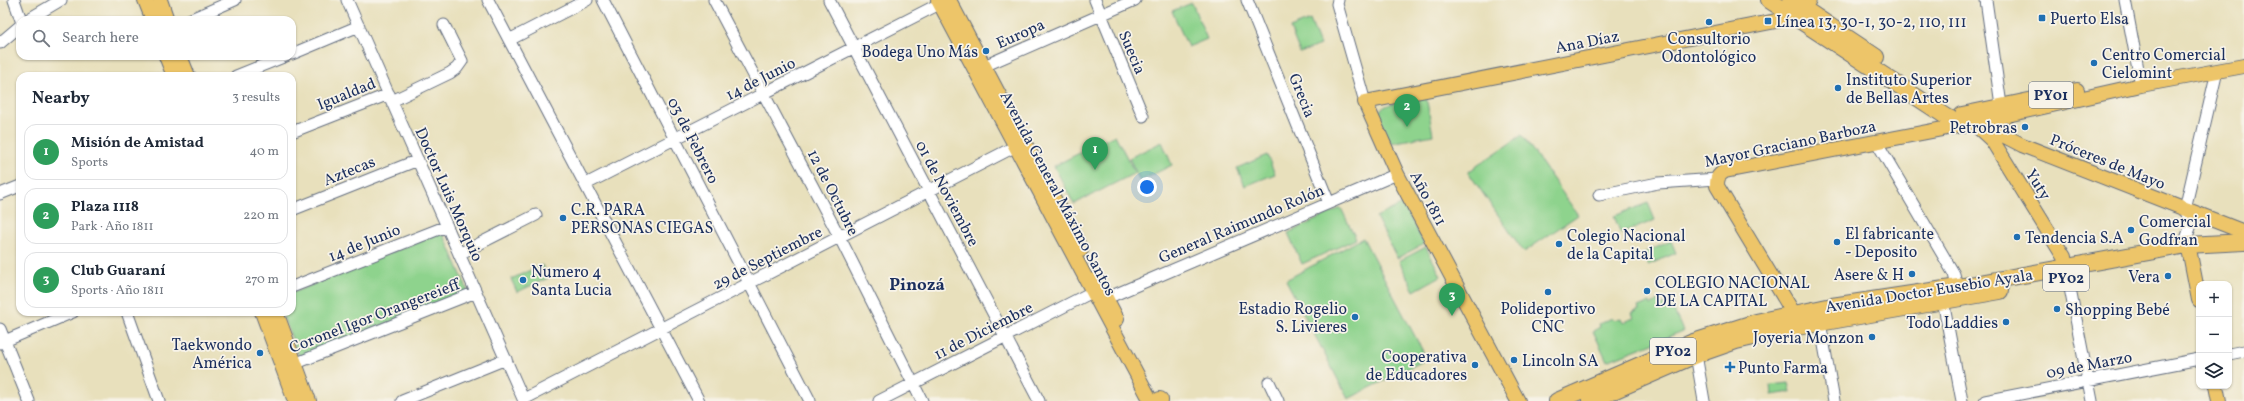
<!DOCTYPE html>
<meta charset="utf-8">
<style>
body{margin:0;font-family:Vollkorn,serif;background:#f6f6f7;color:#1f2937}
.controls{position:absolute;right:12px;bottom:12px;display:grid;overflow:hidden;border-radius:8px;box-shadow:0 1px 3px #0004}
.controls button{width:36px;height:36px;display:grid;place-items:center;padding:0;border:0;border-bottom:1px solid #e0e1e3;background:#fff;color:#1f2937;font:20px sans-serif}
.you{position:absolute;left:1147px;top:187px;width:14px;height:14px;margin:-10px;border:3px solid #fff;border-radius:50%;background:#1a73e8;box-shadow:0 0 0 6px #1a73e833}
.badge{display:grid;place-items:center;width:26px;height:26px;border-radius:50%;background:#111827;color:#fff;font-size:13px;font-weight:700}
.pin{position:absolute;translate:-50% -33px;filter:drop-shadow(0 1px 2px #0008)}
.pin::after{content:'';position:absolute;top:21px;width:14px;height:12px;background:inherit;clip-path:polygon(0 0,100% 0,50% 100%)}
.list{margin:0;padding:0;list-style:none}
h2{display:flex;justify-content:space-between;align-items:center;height:52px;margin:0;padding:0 16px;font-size:17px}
h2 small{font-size:13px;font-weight:400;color:#747a83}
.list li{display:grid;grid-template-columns:26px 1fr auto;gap:12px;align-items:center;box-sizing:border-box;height:56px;margin:0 8px 8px;padding:0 8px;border:1px solid #e0e1e3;border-radius:12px}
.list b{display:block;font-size:15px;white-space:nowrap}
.list p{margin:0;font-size:13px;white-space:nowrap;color:#747a83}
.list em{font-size:13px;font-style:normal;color:#747a83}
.icon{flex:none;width:22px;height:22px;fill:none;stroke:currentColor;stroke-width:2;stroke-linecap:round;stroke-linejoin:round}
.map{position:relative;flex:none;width:2244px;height:401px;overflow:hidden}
.search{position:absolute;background:#fff;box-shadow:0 1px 3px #0004;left:16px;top:16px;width:280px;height:44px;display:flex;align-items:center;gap:10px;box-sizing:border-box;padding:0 14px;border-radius:12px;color:#747a83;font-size:15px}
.panel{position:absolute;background:#fff;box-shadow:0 1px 3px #0004;left:16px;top:72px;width:280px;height:244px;border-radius:12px}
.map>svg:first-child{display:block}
</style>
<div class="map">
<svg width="2244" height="401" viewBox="0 0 2244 401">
<rect width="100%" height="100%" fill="#f7f3e8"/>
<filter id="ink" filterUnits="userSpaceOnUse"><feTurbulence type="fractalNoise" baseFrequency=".025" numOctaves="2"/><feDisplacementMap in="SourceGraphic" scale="8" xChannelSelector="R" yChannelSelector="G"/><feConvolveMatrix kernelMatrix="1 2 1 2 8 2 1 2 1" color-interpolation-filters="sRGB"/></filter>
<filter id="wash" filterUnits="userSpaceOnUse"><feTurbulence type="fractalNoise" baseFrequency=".012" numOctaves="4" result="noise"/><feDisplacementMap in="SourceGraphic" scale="16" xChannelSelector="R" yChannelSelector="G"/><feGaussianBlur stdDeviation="0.9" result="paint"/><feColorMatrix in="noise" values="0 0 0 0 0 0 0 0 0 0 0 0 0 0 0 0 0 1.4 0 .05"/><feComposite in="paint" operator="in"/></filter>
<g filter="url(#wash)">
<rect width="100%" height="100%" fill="#e8e0bc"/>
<path fill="#8ed38d" stroke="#548176" d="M 1192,3 L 1207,39 L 1188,47 L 1172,11 Z
M 1310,20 L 1320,45 L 1300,53 L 1290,28 Z
M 1426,96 L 1433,135 L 1391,143 C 1387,136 1378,124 1378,116 C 1377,102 1416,99 1426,96 Z
M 1115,135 L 1135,173 L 1074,204 L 1054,166 Z
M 1522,135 L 1578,215 L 1524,252 L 1468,172 Z
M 1162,142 L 1172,165 L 1140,181 L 1129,158 Z
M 1267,155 L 1275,174 L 1245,186 L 1237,168 Z
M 1648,203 L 1655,220 L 1621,234 L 1614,216 Z
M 1403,204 L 1424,244 L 1397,258 L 1376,217 Z
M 1341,208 L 1356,239 L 1302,264 L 1288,233 Z
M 439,233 L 444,235 L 468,291 L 300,358 L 281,312 L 292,312 L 292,293 Z
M 1363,238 L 1427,359 L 1348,399 L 1286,280 Z
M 1671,241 L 1676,253 L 1648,265 L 1644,253 Z
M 1426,247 L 1441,276 L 1414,291 L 1399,261 Z
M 542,265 L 548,278 L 517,292 L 511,279 Z
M 1659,301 L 1661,306 L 1670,302 L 1683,331 L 1607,361 L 1593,331 L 1600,327 L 1599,324 L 1612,318 L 1613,320 L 1621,318 L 1623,322 L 1634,318 L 1632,313 L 1639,310 L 1638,307 L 1650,302 L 1651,305 Z
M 1789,383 L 1791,392 L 1772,395 L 1771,385 Z"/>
</g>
<g filter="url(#ink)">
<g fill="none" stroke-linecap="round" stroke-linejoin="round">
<g stroke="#636d7f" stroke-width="13">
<path id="minor" d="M 14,0 L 21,20
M 347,0 L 524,401
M 488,0 L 699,401
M 603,0 L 810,401
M 714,0 L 840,238 L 922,401
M 829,0 L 1039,401
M 1095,0 L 1143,116
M 1247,0 L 1329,203
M 1338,0 L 1337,4 L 1365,102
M 1986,0 L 2001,105 L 2001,116 L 1992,139
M 2125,0 L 2141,85
M 27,20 L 61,0
M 189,20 L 235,0
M 509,40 L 587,0
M 0,43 L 20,26
M 292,54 L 359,26
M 984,66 L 1135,0
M 236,76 L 286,56
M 392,101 L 450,73 L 457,68 L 462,61 L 444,25
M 292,132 L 389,94
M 1876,141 L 1954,274 L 1959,294
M 586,184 L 947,0
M 0,194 L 20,186
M 1599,195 L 1658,183 L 1717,179
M 292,210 L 418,160
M 2187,245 L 2186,239 L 2191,225 L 2185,209 L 2217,71
M 459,254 L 536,215
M 2068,278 L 2092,401
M 292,287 L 447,226
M 1942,295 L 1962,401
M 1100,301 L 1397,174
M 127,312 L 159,401
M 1819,317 L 1834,401
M 0,329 L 29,401
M 0,343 L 73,312
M 1695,349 L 1704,401
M 2229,354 L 2244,351
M 289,366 L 476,292
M 1269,382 L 1278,401
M 524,399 L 1022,143
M 402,401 L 506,359
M 879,401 L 1100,288
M 1985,401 L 2199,359"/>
</g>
<g stroke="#636d7f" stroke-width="16">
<path id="major" d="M 145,0 L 153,20
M 160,0 L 167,20
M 938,0 L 1151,401
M 949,0 L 1081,250
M 166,56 L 174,76
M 180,56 L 188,76
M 1962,114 L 2022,145 L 2244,232
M 1962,114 L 2077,90
M 1979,128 L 1992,140 L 2064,257 L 2068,278
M 2190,254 L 2199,300
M 1096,279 L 1117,319
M 262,312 L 295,401
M 276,312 L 309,401
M 1797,325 L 1794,314 L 1717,186 C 1717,178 1718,175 1725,171 L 1963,125 L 2141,85 L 2244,66
M 2216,386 L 2219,401
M 1518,401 L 1397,174 L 1365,102 L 1786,19 L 1800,13 L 1809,0"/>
</g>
<g stroke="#636d7f" stroke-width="18">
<path id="highway" d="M 1769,0 L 1947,117 L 1963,125
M 1791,0 L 1876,57
M 1160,400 L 1160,401
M 1557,401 L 1693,342 L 1756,322 L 1832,306 L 1958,287 L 2187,245 L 2244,242
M 1590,401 L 1696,355 L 1736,341 L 1797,327 L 2000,291"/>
</g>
<use href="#minor" stroke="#fff" stroke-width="11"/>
<use href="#major" stroke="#edc569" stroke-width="14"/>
<use href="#highway" stroke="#edc569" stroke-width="16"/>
</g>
</g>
<g fill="#1f6fb2" stroke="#f7f3e8" stroke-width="1.5">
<rect x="2038" y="14" width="8" height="8" rx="2"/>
<rect x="1764" y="17" width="8" height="8" rx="2"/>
<circle cx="1709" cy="22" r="4"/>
<circle cx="986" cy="51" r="4"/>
<circle cx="2094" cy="63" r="4"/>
<circle cx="1838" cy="88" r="4"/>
<circle cx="2025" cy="127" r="4"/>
<circle cx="563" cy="218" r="4"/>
<circle cx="2131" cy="230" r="4"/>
<circle cx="2017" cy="237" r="4"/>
<circle cx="1837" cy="242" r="4"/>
<circle cx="1559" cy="244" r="4"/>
<circle cx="1912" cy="274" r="4"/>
<circle cx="2168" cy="276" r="4"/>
<circle cx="523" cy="280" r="4"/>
<circle cx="1647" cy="291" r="4"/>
<circle cx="1548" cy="292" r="4"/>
<circle cx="2057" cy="309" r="4"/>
<circle cx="1355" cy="317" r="4"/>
<circle cx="2006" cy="322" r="4"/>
<circle cx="1872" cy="337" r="4"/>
<circle cx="260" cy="353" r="4"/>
<circle cx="1514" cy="360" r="4"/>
<circle cx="1475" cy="365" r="4"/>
<path d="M1728 361h4v4h4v4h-4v4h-4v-4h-4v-4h4z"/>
</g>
<g text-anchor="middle" stroke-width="3.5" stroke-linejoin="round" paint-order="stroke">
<g fill="#f7f3e8" stroke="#5d6a87" stroke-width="1">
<rect x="2029" y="82" width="44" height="26" rx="3"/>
<rect x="2043" y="265" width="46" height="26" rx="3"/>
<rect x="1650" y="338" width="46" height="26" rx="3"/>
</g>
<g font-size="15" font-weight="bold" fill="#1b2f5e">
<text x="2051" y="100">PY01</text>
<text x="2066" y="283">PY02</text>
<text x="1673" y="356">PY02</text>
</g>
<g font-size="16" fill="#1b2f5e" stroke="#f7f3e8" text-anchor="start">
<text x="2050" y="24">Puerto Elsa</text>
<text x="1776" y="27">Línea 13, 30-1, 30-2, 110, 111</text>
<text x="1709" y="44" text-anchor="middle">Consultorio<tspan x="1709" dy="18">Odontológico</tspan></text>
<text x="978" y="57" text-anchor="end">Bodega Uno Más</text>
<text x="2102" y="60">Centro Comercial<tspan x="2102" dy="18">Cielomint</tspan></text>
<text x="1846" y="85">Instituto Superior<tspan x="1846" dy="18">de Bellas Artes</tspan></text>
<text x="2017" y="133" text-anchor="end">Petrobras</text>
<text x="571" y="215">C.R. PARA<tspan x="571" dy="18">PERSONAS CIEGAS</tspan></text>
<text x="2139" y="227">Comercial<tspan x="2139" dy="18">Godfran</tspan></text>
<text x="1845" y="239">El fabricante<tspan x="1845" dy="18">- Deposito</tspan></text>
<text x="1567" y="241">Colegio Nacional<tspan x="1567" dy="18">de la Capital</tspan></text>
<text x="2025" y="243">Tendencia S.A</text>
<text x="531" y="277">Numero 4<tspan x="531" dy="18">Santa Lucia</tspan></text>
<text x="1904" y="280" text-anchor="end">Asere &amp; H</text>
<text x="2160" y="282" text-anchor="end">Vera</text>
<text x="1655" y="288">COLEGIO NACIONAL<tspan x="1655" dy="18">DE LA CAPITAL</tspan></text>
<text x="1347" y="314" text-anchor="end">Estadio Rogelio<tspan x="1347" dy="18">S. Livieres</tspan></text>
<text x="1548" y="314" text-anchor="middle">Polideportivo<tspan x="1548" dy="18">CNC</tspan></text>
<text x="2065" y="315">Shopping Bebé</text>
<text x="1998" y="328" text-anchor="end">Todo Laddies</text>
<text x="1864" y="343" text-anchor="end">Joyeria Monzon</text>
<text x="252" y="350" text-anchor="end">Taekwondo<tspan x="252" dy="18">América</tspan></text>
<text x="1467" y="362" text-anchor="end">Cooperativa<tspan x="1467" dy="18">de Educadores</tspan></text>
<text x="1522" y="366">Lincoln SA</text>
<text x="1738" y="373">Punto Farma</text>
</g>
<g font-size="16" fill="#1b2f5e" stroke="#f7f3e8">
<text transform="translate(1020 33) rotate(-24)" y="6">Europa</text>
<text transform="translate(1587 41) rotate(-11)" y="6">Ana Díaz</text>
<text transform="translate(1133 52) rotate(67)" y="6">Suecia</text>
<text transform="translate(760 78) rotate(-27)" y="6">14 de Junio</text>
<text transform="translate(346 93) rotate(-22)" y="6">Igualdad</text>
<text transform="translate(1303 95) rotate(68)" y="6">Grecia</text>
<text transform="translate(694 140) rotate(63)" y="6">03 de Febrero</text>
<text transform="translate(1790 143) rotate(-12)" y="6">Mayor Graciano Barboza</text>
<text transform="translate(2108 161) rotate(22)" y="6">Próceres de Mayo</text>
<text transform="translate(349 170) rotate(-22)" y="6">Aztecas</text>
<text transform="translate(2039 184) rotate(58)" y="6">Yuty</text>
<text transform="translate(834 192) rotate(63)" y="6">12 de Octubre</text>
<text transform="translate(948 193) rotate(62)" y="6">01 de Noviembre</text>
<text transform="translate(1059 193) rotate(62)" y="6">Avenida General Máximo Santos</text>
<text transform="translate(450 194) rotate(66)" y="6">Doctor Luis Morquio</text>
<text transform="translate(1429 198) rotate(62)" y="6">Año 1811</text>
<text transform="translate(1241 223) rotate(-23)" y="6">General Raimundo Rolón</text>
<text transform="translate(364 242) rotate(-22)" y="6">14 de Junio</text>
<text transform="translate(767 257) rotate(-27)" y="6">29 de Septiembre</text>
<text transform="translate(1929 290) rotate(-9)" y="6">Avenida Doctor Eusebio Ayala</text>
<text transform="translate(374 315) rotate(-21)" y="6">Coronel Igor Orangereieff</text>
<text transform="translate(983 330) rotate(-27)" y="6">11 de Diciembre</text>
<text transform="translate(2089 364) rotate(-11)" y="6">09 de Marzo</text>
</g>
<g font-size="17" font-weight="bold" fill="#1b2f5e" stroke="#f7f3e8">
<text x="917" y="290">Pinozá</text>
</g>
</g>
</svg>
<div class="controls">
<button>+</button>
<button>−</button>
<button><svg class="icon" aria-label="layers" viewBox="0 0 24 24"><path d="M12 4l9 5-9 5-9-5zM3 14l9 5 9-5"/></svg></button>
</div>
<div class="you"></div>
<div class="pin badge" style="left:1095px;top:170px;background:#2e9e5b">1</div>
<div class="pin badge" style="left:1407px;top:127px;background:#2e9e5b">2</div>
<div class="pin badge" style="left:1452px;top:316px;background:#2e9e5b">3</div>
<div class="search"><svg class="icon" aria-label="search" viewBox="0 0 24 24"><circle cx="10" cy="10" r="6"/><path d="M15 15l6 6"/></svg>Search here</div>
<section class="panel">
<h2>Nearby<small>3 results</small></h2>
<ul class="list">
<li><span class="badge" style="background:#2e9e5b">1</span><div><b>Misión de Amistad</b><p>Sports</p></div><em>40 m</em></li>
<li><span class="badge" style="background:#2e9e5b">2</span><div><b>Plaza 1118</b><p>Park · Año 1811</p></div><em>220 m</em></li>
<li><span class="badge" style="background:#2e9e5b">3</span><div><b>Club Guaraní</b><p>Sports · Año 1811</p></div><em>270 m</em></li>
</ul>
</section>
</div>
